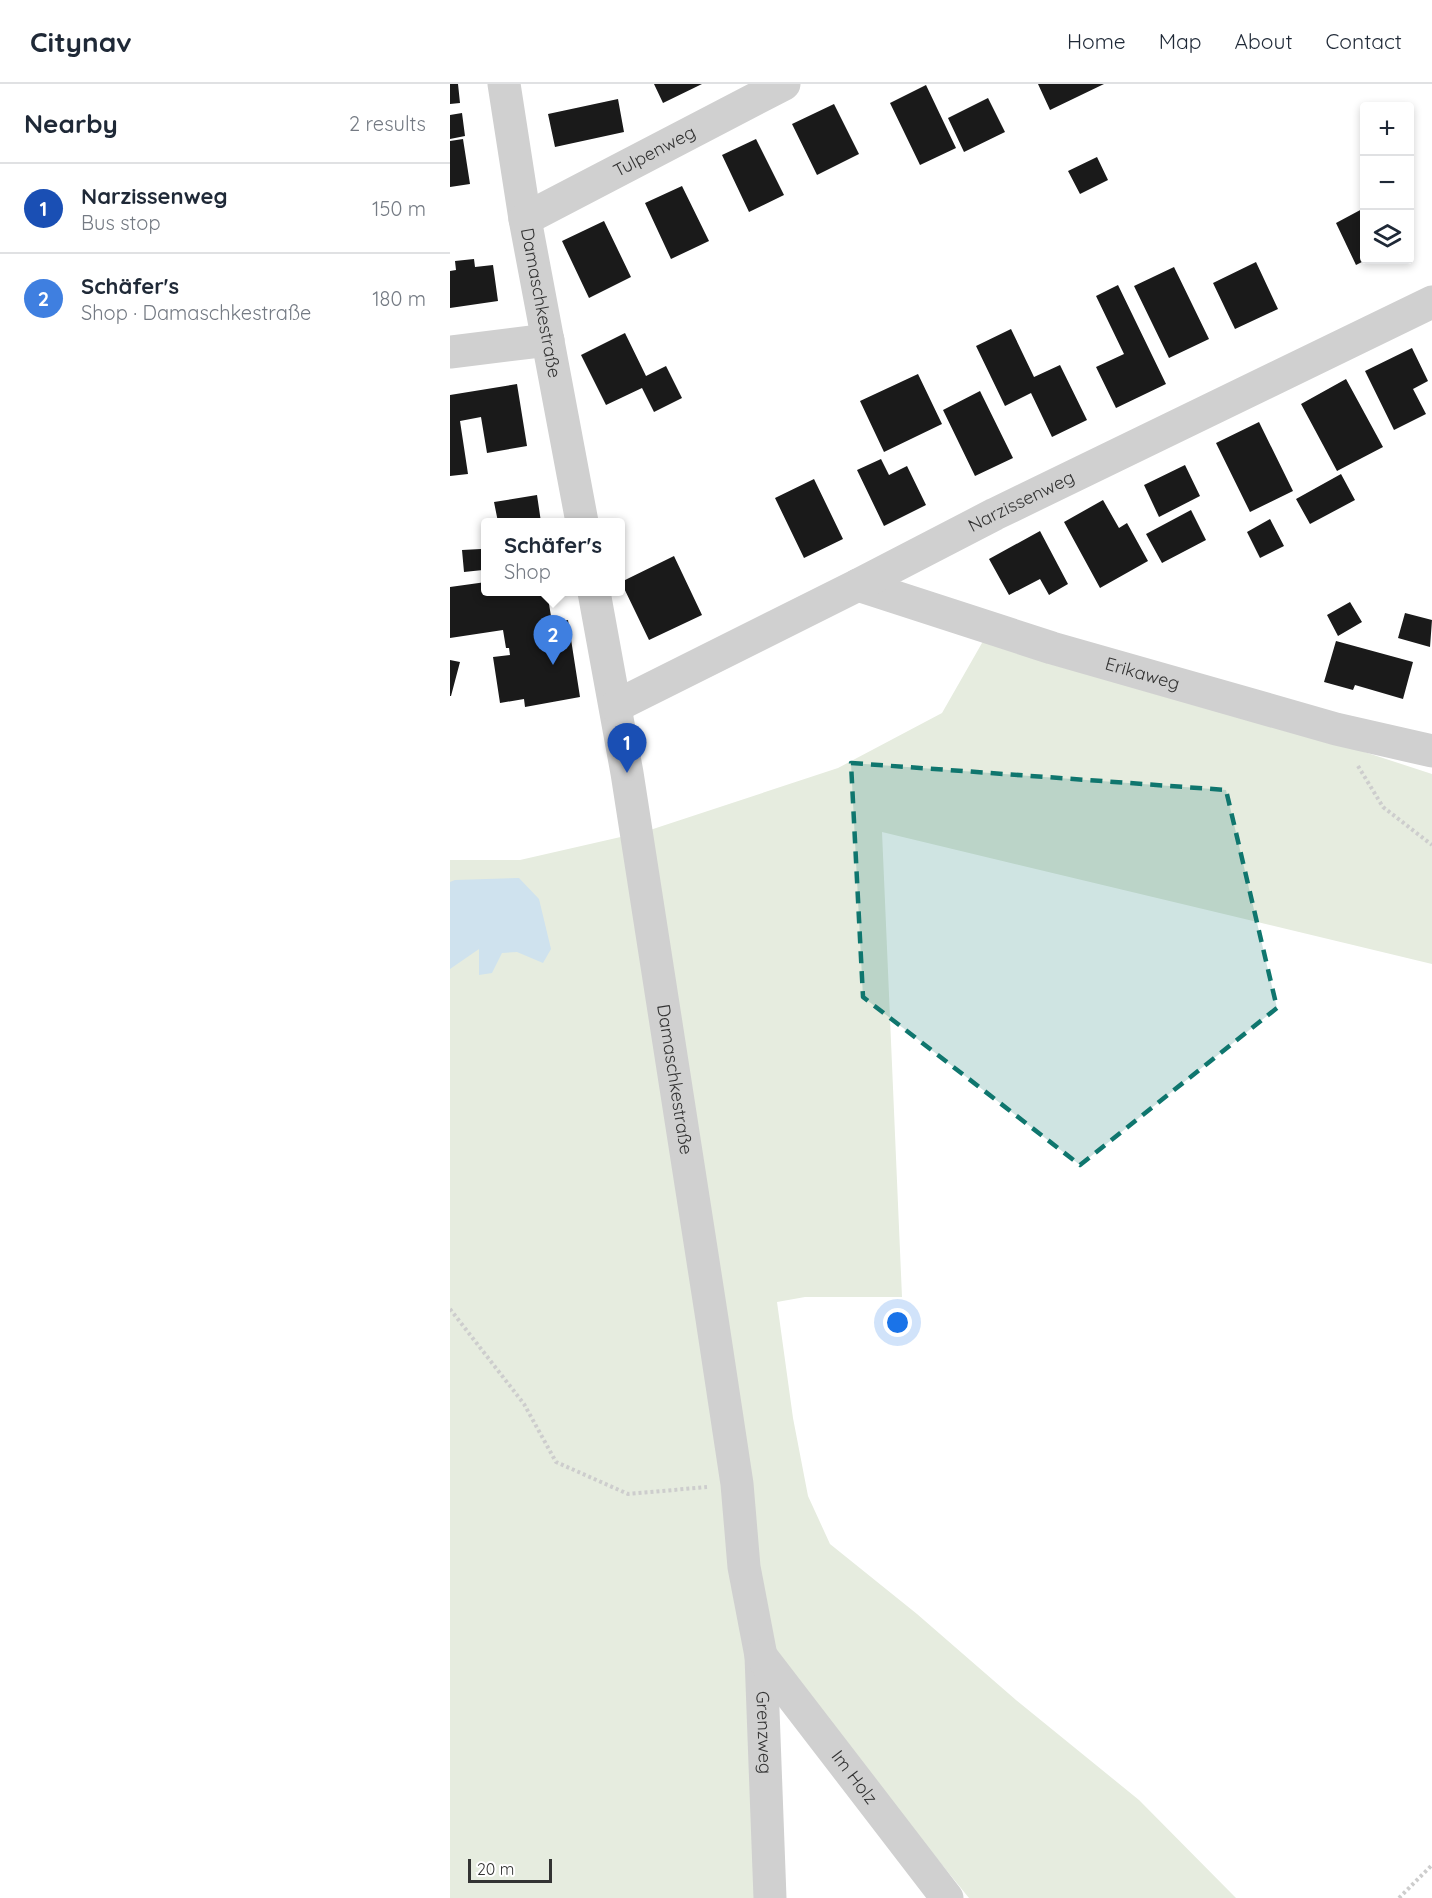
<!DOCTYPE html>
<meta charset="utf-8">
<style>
body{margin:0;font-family:Quicksand,sans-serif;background:#f2f2f3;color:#1f2937}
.controls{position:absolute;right:18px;top:18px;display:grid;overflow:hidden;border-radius:6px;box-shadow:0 3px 9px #0003}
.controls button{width:54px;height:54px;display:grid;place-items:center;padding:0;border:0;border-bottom:2px solid #e0e1e3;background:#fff;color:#1f2937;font:30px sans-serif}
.scale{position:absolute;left:18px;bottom:15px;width:84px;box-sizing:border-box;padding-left:6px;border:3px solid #333;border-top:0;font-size:16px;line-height:21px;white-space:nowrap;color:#333;-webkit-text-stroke:4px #fff;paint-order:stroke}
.you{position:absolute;left:448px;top:1239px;width:21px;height:21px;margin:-15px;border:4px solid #fff;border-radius:50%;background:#1a73e8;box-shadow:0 0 0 9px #1a73e833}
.badge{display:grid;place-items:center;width:39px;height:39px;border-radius:50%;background:#ea580c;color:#fff;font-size:20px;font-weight:700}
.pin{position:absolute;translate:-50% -50px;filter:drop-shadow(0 2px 3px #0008)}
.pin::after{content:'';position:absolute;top:32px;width:21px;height:18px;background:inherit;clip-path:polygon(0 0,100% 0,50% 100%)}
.popup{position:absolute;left:31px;top:434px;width:144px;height:78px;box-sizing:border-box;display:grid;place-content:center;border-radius:6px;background:#fff;filter:drop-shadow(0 2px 4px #0005);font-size:20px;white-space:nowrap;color:#747a83}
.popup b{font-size:22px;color:#1f2937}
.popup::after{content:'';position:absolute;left:50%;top:100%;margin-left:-12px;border:12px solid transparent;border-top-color:#fff}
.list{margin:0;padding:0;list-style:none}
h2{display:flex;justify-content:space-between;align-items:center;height:78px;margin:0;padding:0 24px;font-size:26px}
h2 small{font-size:20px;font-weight:400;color:#747a83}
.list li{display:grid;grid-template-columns:39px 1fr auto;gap:18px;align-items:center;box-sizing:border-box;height:90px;padding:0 24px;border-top:2px solid #e0e1e3}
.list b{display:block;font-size:22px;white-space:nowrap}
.list p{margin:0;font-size:20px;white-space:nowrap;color:#747a83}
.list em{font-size:20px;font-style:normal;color:#747a83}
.icon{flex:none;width:33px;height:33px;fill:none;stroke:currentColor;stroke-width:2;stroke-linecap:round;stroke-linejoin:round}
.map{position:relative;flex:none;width:982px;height:1814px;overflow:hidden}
header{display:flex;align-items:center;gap:36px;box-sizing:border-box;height:84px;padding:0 30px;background:#fff;border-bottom:2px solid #e0e1e3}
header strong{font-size:28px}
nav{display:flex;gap:33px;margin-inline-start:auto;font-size:21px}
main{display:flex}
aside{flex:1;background:#fff}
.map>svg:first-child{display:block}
</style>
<header>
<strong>Citynav</strong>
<nav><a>Home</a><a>Map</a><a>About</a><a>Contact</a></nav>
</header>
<main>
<aside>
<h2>Nearby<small>2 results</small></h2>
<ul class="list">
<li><span class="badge" style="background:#1a4fb4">1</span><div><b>Narzissenweg</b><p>Bus stop</p></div><em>150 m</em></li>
<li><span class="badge" style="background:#3f7fe0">2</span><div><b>Schäfer's</b><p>Shop · Damaschkestraße</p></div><em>180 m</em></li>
</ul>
</aside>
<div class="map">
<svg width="982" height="1814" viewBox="0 0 982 1814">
<rect width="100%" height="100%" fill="#fff"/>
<path fill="#e6ecdf" d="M 536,552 L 743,612 L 982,690 L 982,880 L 432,748 L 452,1213 L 355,1213 L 327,1218 L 343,1334 L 358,1412 L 380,1460 L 467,1530 L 566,1616 L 689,1716 L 786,1814 L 519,1814 L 319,1568 L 197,747 L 388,684 L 492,629 Z
M 175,752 L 298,1580 L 312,1814 L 0,1814 L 0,776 L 70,776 Z"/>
<path fill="#cfe2ee" d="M 69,794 L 89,815 L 101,865 L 93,879 L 67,868 L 52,869 L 42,889 L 29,891 L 29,865 L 0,885 L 0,798 L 5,796 Z"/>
<path fill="#1a1a1a" d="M 0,0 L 8,0 L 10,19 L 0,20 Z
M 204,0 L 252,0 L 213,19 Z
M 588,0 L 654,0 L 600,26 Z
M 476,1 L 506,64 L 470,81 L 440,19 Z
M 538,14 L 555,48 L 514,68 L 498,34 Z
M 168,15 L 174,48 L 105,63 L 98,30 Z
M 384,20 L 409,70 L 367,91 L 342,40 Z
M 12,29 L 15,52 L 0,55 L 0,31 Z
M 13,55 L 20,100 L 0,103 L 0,57 Z
M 306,55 L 334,111 L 299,128 L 272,71 Z
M 647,73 L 658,96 L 630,110 L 618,87 Z
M 232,102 L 259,157 L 221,175 L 195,119 Z
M 914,124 L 914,177 L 906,181 L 886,139 Z
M 154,137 L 181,193 L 139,214 L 112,157 Z
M 24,175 L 25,183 L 43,181 L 48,217 L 0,224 L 0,187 L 6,186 L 5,177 Z
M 806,178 L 828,225 L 785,245 L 763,199 Z
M 724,183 L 759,255 L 719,274 L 684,202 Z
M 668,201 L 716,300 L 666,324 L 646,283 L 674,270 L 646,212 Z
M 561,245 L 584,293 L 610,281 L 637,336 L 602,353 L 581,309 L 555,322 L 526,262 Z
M 175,249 L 196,292 L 216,282 L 232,314 L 204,328 L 192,304 L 156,321 L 131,271 Z
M 962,264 L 978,297 L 963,305 L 976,330 L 944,346 L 915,287 Z
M 468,290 L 492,340 L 434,368 L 410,317 Z
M 896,295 L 933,363 L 887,387 L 851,320 Z
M 67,300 L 77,362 L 37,369 L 31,333 L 10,337 L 18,390 L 0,392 L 0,311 Z
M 530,307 L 563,374 L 525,392 L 493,326 Z
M 809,338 L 843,407 L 800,428 L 766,359 Z
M 431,375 L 439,391 L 457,382 L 476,421 L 434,442 L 407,386 Z
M 735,381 L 750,412 L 709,433 L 694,401 Z
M 891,390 L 905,416 L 860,440 L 846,415 Z
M 364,395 L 393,455 L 354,474 L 325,414 Z
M 87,411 L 91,438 L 48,438 L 44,418 Z
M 653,416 L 669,444 L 677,439 L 698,477 L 650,504 L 614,438 Z
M 741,426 L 756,456 L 712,479 L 696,450 Z
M 820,435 L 834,462 L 810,474 L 797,448 Z
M 590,447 L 618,500 L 599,511 L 590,495 L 559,511 L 539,475 Z
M 31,465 L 33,486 L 14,488 L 12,466 Z
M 224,472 L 252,531 L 199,556 L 171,498 Z
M 36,498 L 36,508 L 97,508 L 102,538 L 118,536 L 130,613 L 75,623 L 74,615 L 50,619 L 43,573 L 60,571 L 59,564 L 56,564 L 53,546 L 0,554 L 0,503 Z
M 900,518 L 912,538 L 888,552 L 877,531 Z
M 955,529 L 982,536 L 980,563 L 948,554 Z
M 886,557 L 963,578 L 953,615 L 905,601 L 903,606 L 874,598 Z
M 0,576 L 10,578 L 1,612 L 0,612 Z"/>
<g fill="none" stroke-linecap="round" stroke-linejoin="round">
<path stroke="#cdcdcd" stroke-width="4" stroke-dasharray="3 3" stroke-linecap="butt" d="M 908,682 L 933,723 L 982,761
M 0,1225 L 74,1320 L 106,1378 L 178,1410 L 257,1403
M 949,1814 L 982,1781"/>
<g stroke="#d0d0d0" stroke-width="33">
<path id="s1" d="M 54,0 L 75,135 L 132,438"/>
<path id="s2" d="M 75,135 L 334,0"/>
<path d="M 0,268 L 98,256"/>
<path id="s3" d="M 408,501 L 602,564 L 886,645 L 982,667"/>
<path id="s4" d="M 144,508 L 177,689 L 262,1235 L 287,1400 L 294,1483 L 311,1572 L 320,1814"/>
<path id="s5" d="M 166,622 L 408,501 L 545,430 L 982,218"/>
<path id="s6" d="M 311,1572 L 497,1814"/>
</g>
</g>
<path fill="#0f766e" fill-opacity="0.2" stroke="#0f766e" stroke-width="4.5" stroke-dasharray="12 8" stroke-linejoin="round" d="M 401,679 L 776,706 L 827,924 L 630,1081 L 413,913 Z"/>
<g text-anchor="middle" stroke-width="6" stroke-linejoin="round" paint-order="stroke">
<g font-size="18" fill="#333" stroke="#fff">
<text dy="6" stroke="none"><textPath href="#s2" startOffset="146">Tulpenweg</textPath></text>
<text dy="6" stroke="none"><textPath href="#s1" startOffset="222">Damaschkestraße</textPath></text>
<text dy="6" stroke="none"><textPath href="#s5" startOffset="454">Narzissenweg</textPath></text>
<text dy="6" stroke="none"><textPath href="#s3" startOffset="298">Erikaweg</textPath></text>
<text dy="6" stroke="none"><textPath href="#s4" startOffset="494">Damaschkestraße</textPath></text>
<text dy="6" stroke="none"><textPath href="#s4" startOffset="1154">Grenzweg</textPath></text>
<text dy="6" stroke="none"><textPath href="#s6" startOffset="153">Im Holz</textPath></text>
</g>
</g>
</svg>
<div class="controls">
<button>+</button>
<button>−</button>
<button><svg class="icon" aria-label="layers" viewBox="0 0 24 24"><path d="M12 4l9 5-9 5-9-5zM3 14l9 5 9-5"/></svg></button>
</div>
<div class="scale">20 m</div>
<div class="you"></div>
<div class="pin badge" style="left:177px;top:689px;background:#1a4fb4">1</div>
<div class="pin badge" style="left:103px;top:581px;background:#3f7fe0">2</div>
<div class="popup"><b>Schäfer's</b>Shop</div>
</div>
</main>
